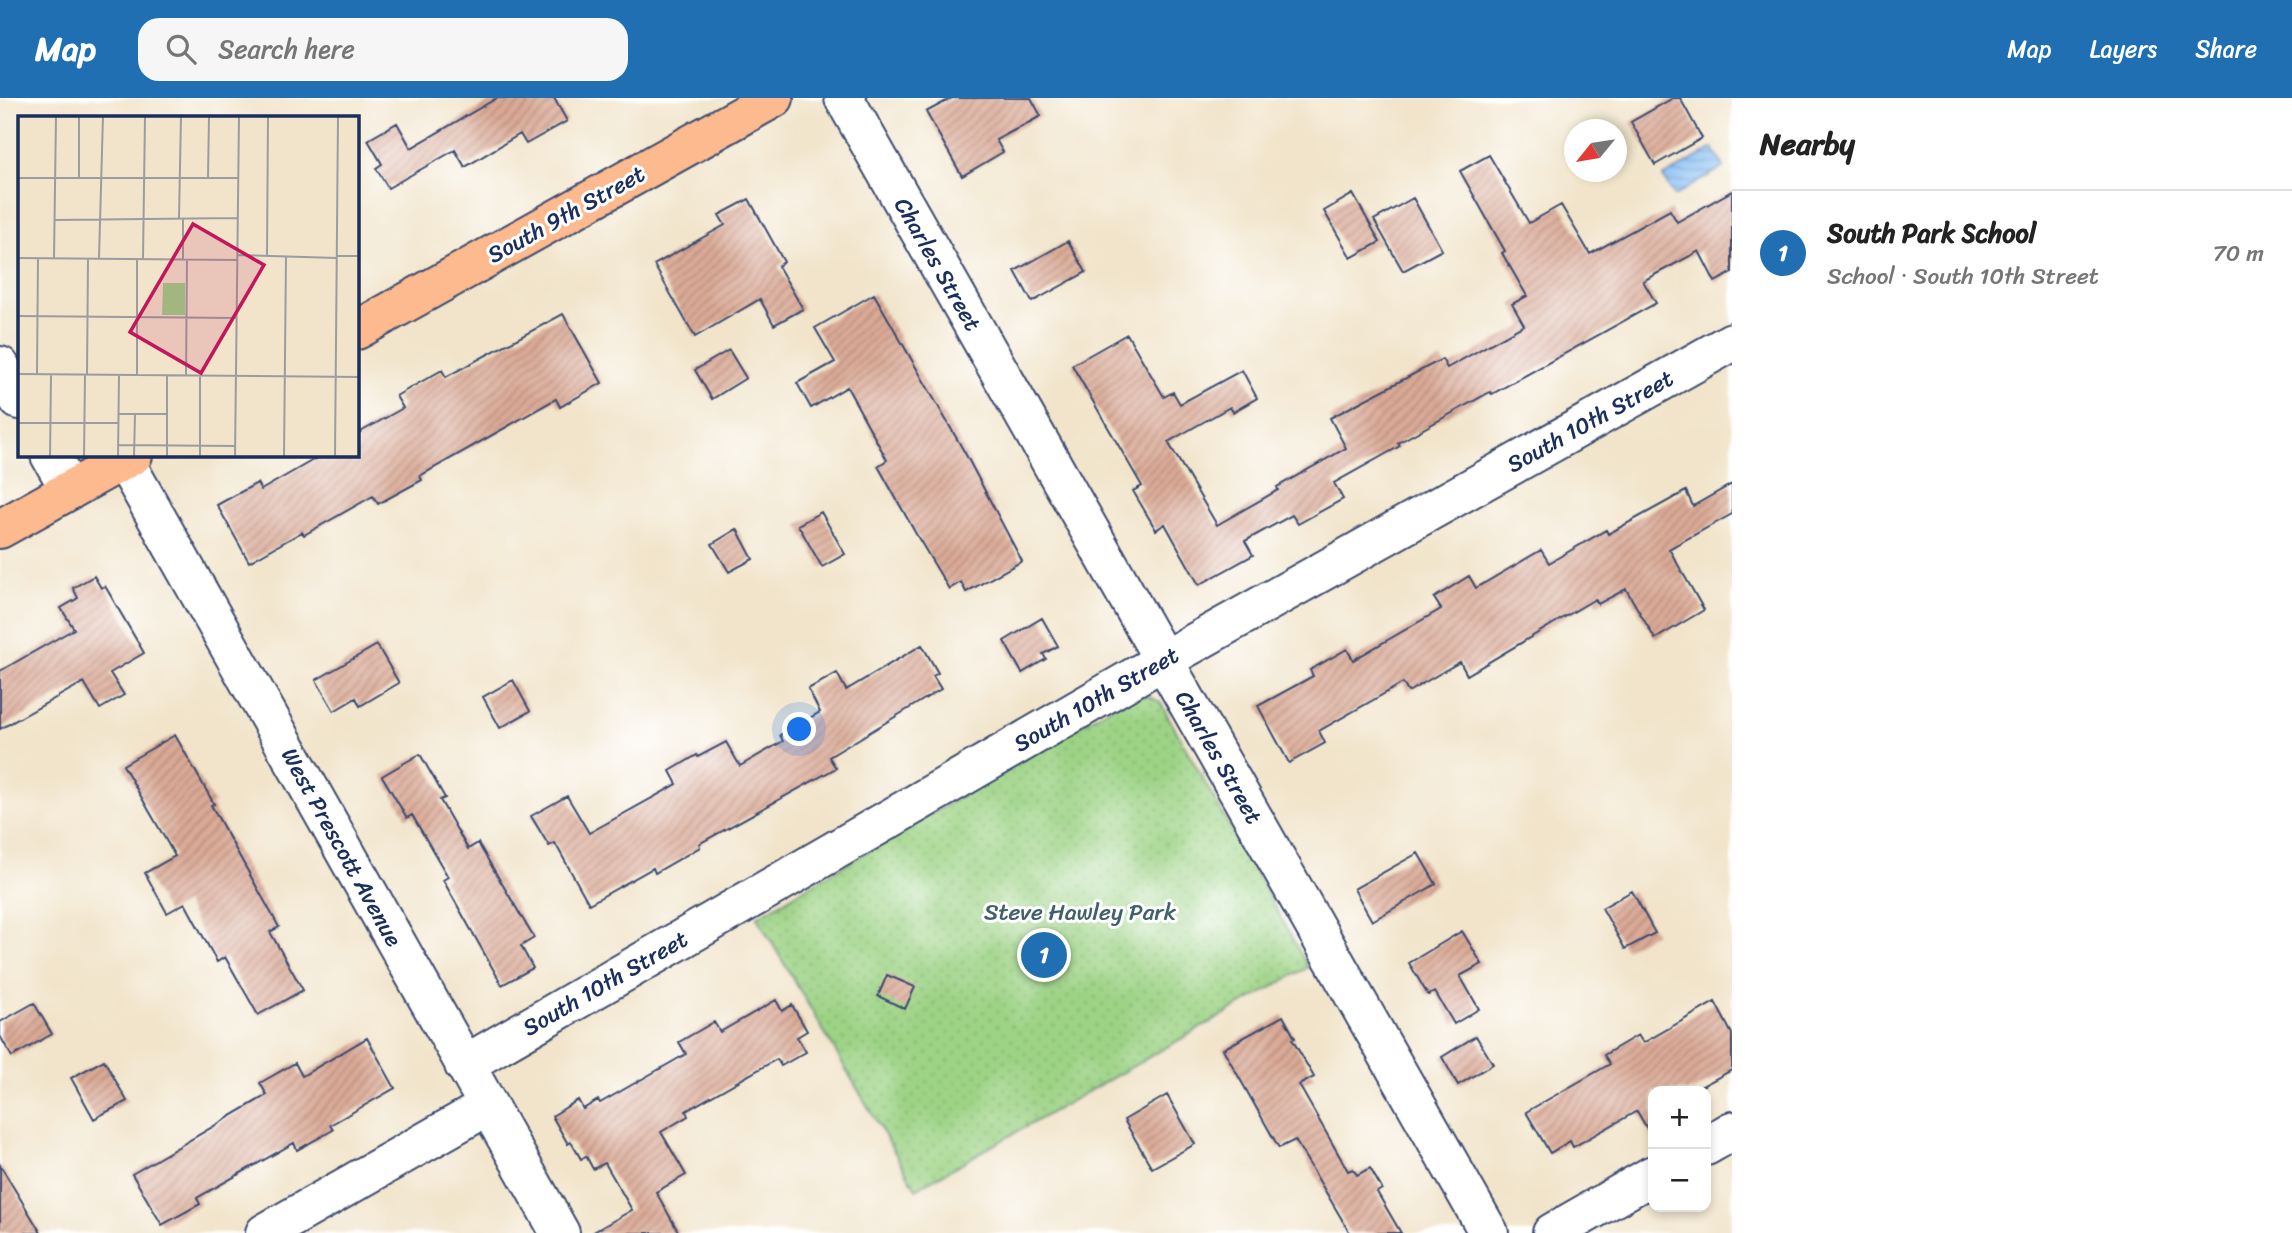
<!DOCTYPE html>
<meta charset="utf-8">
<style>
body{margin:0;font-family:Sriracha,sans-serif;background:#f6f6f6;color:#222}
.controls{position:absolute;right:21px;bottom:21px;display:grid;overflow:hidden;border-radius:14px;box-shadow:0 4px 10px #0003}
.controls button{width:63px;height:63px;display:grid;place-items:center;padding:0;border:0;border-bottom:2px solid #e0e0e0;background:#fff;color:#222;font:35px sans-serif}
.compass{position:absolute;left:1564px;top:21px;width:63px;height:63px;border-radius:50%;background:#fff;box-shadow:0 4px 10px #0003;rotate:240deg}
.you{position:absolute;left:800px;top:632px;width:24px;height:24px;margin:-18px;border:5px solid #fff;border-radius:50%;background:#1a73e8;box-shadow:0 0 0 10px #1a73e833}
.badge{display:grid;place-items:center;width:46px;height:46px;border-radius:50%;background:#1f6fb2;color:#fff;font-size:23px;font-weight:700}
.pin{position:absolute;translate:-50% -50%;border:4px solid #fff;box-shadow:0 2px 7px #0006}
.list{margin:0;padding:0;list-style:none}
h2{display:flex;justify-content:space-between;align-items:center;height:91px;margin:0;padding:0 28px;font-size:30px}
h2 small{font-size:23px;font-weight:400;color:#767676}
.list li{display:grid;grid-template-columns:46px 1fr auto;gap:21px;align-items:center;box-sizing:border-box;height:126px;padding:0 28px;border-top:2px solid #e0e0e0}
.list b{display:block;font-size:26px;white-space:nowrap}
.list p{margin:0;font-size:23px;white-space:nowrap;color:#767676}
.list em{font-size:23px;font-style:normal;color:#767676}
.icon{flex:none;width:38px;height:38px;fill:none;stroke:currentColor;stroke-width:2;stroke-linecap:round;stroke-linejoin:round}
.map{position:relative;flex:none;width:1732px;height:1135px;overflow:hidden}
header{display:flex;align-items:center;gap:42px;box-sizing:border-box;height:98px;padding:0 35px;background:#1f6fb2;color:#fff}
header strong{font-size:33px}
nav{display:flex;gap:38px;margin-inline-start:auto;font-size:24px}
.search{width:490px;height:63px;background:#f6f6f6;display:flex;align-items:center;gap:18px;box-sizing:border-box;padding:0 24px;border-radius:21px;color:#767676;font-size:26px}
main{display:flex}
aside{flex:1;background:#fff}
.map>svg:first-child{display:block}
</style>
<header>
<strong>Map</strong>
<div class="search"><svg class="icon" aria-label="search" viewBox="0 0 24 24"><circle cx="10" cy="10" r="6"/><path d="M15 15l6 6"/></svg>Search here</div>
<nav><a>Map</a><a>Layers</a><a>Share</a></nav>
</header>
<main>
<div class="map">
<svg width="1732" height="1135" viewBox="0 0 1732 1135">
<defs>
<pattern id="green-dots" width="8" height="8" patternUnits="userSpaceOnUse" patternTransform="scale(1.75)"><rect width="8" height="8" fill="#9dd385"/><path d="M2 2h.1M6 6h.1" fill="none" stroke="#87b575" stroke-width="1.8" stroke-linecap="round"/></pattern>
<pattern id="water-rules" width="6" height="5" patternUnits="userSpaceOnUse" patternTransform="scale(1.75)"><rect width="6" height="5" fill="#84bdf5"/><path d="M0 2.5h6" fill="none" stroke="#6b9aca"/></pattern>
<pattern id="building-hatch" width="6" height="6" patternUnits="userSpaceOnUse" patternTransform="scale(1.75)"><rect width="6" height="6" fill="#dbaa96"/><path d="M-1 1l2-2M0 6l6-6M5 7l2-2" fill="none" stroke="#b18b7e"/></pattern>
</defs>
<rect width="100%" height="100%" fill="#fff"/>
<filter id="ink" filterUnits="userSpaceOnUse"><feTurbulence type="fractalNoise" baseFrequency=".0143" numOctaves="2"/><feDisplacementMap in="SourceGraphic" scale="14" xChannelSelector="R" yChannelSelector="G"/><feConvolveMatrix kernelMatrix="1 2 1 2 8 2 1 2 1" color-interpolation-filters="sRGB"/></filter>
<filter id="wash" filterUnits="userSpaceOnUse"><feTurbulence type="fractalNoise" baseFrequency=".00686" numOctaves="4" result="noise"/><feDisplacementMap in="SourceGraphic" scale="28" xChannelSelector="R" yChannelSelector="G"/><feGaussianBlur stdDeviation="1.57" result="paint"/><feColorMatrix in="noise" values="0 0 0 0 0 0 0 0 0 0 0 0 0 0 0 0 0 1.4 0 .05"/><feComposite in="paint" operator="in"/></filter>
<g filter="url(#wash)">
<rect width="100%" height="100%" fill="#f1e4ca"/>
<path fill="url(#green-dots)" stroke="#5c8172" stroke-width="2" d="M 1130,598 L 1148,598 L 1160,604 L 1308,869 L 916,1091 L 757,819 Z"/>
<path fill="url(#water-rules)" stroke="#5076aa" stroke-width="2" d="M 1713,50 L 1724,69 L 1674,98 L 1663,79 Z"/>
<g id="blocks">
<path fill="url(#building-hatch)" d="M 497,0 L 554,0 L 567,23 L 526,46 L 520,36 L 465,69 L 455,52 L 388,90 L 376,70 L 382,66 L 368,42 L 397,25 L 411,50 Z
M 952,0 L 1031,0 L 1041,18 L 996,42 L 1003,54 L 962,78 L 926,14 Z
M 1673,0 L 1680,0 L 1702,40 L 1655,67 L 1631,24 Z
M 1489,57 L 1529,125 L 1561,107 L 1590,156 L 1670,112 L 1677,124 L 1732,93 L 1732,175 L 1715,184 L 1699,153 L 1643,183 L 1656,205 L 1492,296 L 1490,294 L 1398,345 L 1400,348 L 1334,385 L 1343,401 L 1298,426 L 1292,417 L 1245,443 L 1253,457 L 1199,487 L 1165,426 L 1156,432 L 1133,393 L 1142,388 L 1072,267 L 1127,236 L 1164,299 L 1173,294 L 1180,306 L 1242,272 L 1257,300 L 1233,314 L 1230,309 L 1168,344 L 1217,427 L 1278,392 L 1277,389 L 1346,350 L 1330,320 L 1442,261 L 1447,270 L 1524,227 L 1512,206 L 1527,198 L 1502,155 L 1505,153 L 1460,73 Z
M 1353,96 L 1380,144 L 1351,160 L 1324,113 Z
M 1413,100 L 1442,152 L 1403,173 L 1374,122 Z
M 749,101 L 784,164 L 778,168 L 803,211 L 774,227 L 760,201 L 695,239 L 654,167 L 725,127 L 719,117 Z
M 1068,143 L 1086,174 L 1032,204 L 1015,173 Z
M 874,196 L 965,355 L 1022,463 L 966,494 L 961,484 L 949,491 L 916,436 L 878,368 L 887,362 L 847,289 L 811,310 L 797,285 L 835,264 L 815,230 Z
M 563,216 L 602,285 L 560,309 L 556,301 L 420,378 L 422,382 L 378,406 L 373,398 L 304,437 L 302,434 L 249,464 L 217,407 L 257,385 L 261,392 L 322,357 L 357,357 L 357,336 L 403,310 L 396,298 L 442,272 L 446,279 Z
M 729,252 L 746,280 L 712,301 L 695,272 Z
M 1732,386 L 1732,416 L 1669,451 L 1704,512 L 1655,541 L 1626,491 L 1598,506 L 1595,501 L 1467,577 L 1460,564 L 1408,594 L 1403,585 L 1319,633 L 1325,645 L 1289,665 L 1258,608 L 1313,578 L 1310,572 L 1347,551 L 1353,562 L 1441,511 L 1434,500 L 1469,478 L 1476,490 L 1541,452 L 1549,465 L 1606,432 L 1608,436 L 1686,393 L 1693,408 Z
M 821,414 L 845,456 L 822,469 L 798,427 Z
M 737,431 L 753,461 L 729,474 L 712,446 Z
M 94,478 L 101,490 L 105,488 L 144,555 L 110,575 L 124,597 L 100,611 L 84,584 L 0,631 L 0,573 L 74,531 L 61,510 L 78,500 L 73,490 Z
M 1042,520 L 1058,548 L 1043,556 L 1046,561 L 1022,575 L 1004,543 Z
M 377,547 L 399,585 L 360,608 L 356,600 L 334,613 L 316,582 Z
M 922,547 L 938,575 L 933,578 L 941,591 L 829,659 L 836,670 L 699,746 L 700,749 L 655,775 L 653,770 L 589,806 L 555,745 L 549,748 L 531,718 L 567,698 L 589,735 L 677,686 L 670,673 L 697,657 L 698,659 L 726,644 L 740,668 L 783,643 L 780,637 L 820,614 L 808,591 L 837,575 L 846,592 Z
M 513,582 L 530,613 L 500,630 L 483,599 Z
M 175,637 L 214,706 L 211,707 L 279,829 L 270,834 L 303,892 L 258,917 L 225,859 L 217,864 L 185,805 L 167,815 L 145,775 L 175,758 L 123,667 Z
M 420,656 L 445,700 L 440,702 L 468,751 L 478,745 L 534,840 L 521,848 L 533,870 L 502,887 L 443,782 L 448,779 L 412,717 L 407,720 L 382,678 Z
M 1418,755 L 1436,786 L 1372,823 L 1354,791 Z
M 1632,793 L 1655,835 L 1625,851 L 1602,810 Z
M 1462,833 L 1482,866 L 1460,878 L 1479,911 L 1454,926 L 1435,894 L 1428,897 L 1409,865 Z
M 887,877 L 915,889 L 905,911 L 878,898 Z
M 776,902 L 782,913 L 792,907 L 807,933 L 797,939 L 806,954 L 781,968 L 777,961 L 686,1013 L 688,1018 L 661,1034 L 686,1077 L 656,1094 L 679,1135 L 592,1135 L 632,1112 L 605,1065 L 593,1071 L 586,1058 L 581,1061 L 571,1044 L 568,1046 L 552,1018 L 578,1002 L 583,1011 L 598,1002 L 600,1005 L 686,956 L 679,944 L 714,924 L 720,934 Z
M 1715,904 L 1732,936 L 1732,972 L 1693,993 L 1653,993 L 1653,1041 L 1637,1013 L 1573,1049 L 1570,1043 L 1550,1055 L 1526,1014 L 1610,966 L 1604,957 L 1638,937 L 1643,945 Z
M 34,905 L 52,936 L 12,959 L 0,938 L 0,924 Z
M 1283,918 L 1295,940 L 1292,941 L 1314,979 L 1299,987 L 1348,1073 L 1353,1071 L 1357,1077 L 1370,1070 L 1382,1091 L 1377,1094 L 1401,1135 L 1350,1135 L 1295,1042 L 1279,1050 L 1223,951 Z
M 1476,938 L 1493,966 L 1458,987 L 1442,959 Z
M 367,940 L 395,990 L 330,1027 L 333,1032 L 297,1052 L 294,1045 L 197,1100 L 200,1106 L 162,1127 L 132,1076 L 267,997 L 260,985 L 295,965 L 302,978 Z
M 104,962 L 127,1003 L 94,1021 L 71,980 Z
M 1167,997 L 1195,1046 L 1152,1070 L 1124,1022 Z
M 0,1067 L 41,1135 L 0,1135 Z"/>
</g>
</g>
<g filter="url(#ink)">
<use href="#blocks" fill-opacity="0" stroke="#3b4a6e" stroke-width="2"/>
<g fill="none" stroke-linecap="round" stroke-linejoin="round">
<g stroke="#3b4a6e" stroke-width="42">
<path id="minor" d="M 844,0 L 1489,1135
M 0,268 L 19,302
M 50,357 L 70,392
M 124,362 L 560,1135
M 464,967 L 1164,562 L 1732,244
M 1706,1048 L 1732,1033
M 265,1135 L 488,1008
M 1552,1135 L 1653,1077"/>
</g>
<g stroke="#3b4a6e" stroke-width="42">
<path id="major" d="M 357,232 L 774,0
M 0,431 L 133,357"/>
</g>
<use href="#minor" stroke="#fff" stroke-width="38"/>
<use href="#major" stroke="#fcba8e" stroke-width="38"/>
</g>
</g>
<g text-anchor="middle" stroke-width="6" stroke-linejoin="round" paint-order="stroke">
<g font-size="23" fill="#1b2f5e" stroke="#fff">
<text transform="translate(566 116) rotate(-29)" y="8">South 9th Street</text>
<text transform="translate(938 166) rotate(60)" y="8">Charles Street</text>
<text transform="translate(1590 323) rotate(-29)" y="8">South 10th Street</text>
<text transform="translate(1096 601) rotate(-30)" y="8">South 10th Street</text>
<text transform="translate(1219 659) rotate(60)" y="8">Charles Street</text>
<text transform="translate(342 749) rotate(61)" y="8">West Prescott Avenue</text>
<text transform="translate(605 885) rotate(-30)" y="8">South 10th Street</text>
</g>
<g font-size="23" fill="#42606a" stroke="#fff">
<text x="1080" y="822">Steve Hawley Park</text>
</g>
</g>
<g transform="translate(18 18)">
<rect width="341" height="341" fill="#f1e4ca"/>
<path d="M 145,167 L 167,167 L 167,199 L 144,199 Z" fill="#9dd385"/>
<path fill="none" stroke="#9b9c9f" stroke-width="2" d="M 0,62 L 220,62M 61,62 L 61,0M 190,62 L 191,0M 161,102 L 163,0M 37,104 L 219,102M 219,139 L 319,142M 249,139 L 250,0M 319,140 L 342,140M 0,142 L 219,144M 36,142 L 38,0M 81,142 L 85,0M 125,143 L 127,0M 165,143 L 165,102M 0,200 L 218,202M 0,258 L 342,261M 19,258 L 20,142M 69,259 L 70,142M 119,259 L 119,143M 168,260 L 169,143M 100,298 L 149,298M 0,307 L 100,307M 100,329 L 217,330M 32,341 L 33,259M 66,341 L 67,259M 100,341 L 101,259M 116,341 L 117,298M 149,341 L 149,259M 182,341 L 182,260M 217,341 L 221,0M 266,341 L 268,140M 317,341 L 320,0"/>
<path fill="#c2185b" fill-opacity="0.15" stroke="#c2185b" stroke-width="3.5" d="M 175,108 L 246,149 L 183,257 L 112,216 Z"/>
<rect width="341" height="341" fill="none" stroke="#1b2f5e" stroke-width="3.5"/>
</g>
</svg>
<div class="controls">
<button>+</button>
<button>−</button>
</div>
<svg class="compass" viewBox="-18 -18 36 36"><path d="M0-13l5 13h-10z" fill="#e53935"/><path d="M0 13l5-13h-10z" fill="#767676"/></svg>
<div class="you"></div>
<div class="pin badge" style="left:1044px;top:857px">1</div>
</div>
<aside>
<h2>Nearby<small></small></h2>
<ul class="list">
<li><span class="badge">1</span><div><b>South Park School</b><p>School · South 10th Street</p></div><em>70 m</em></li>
</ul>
</aside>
</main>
